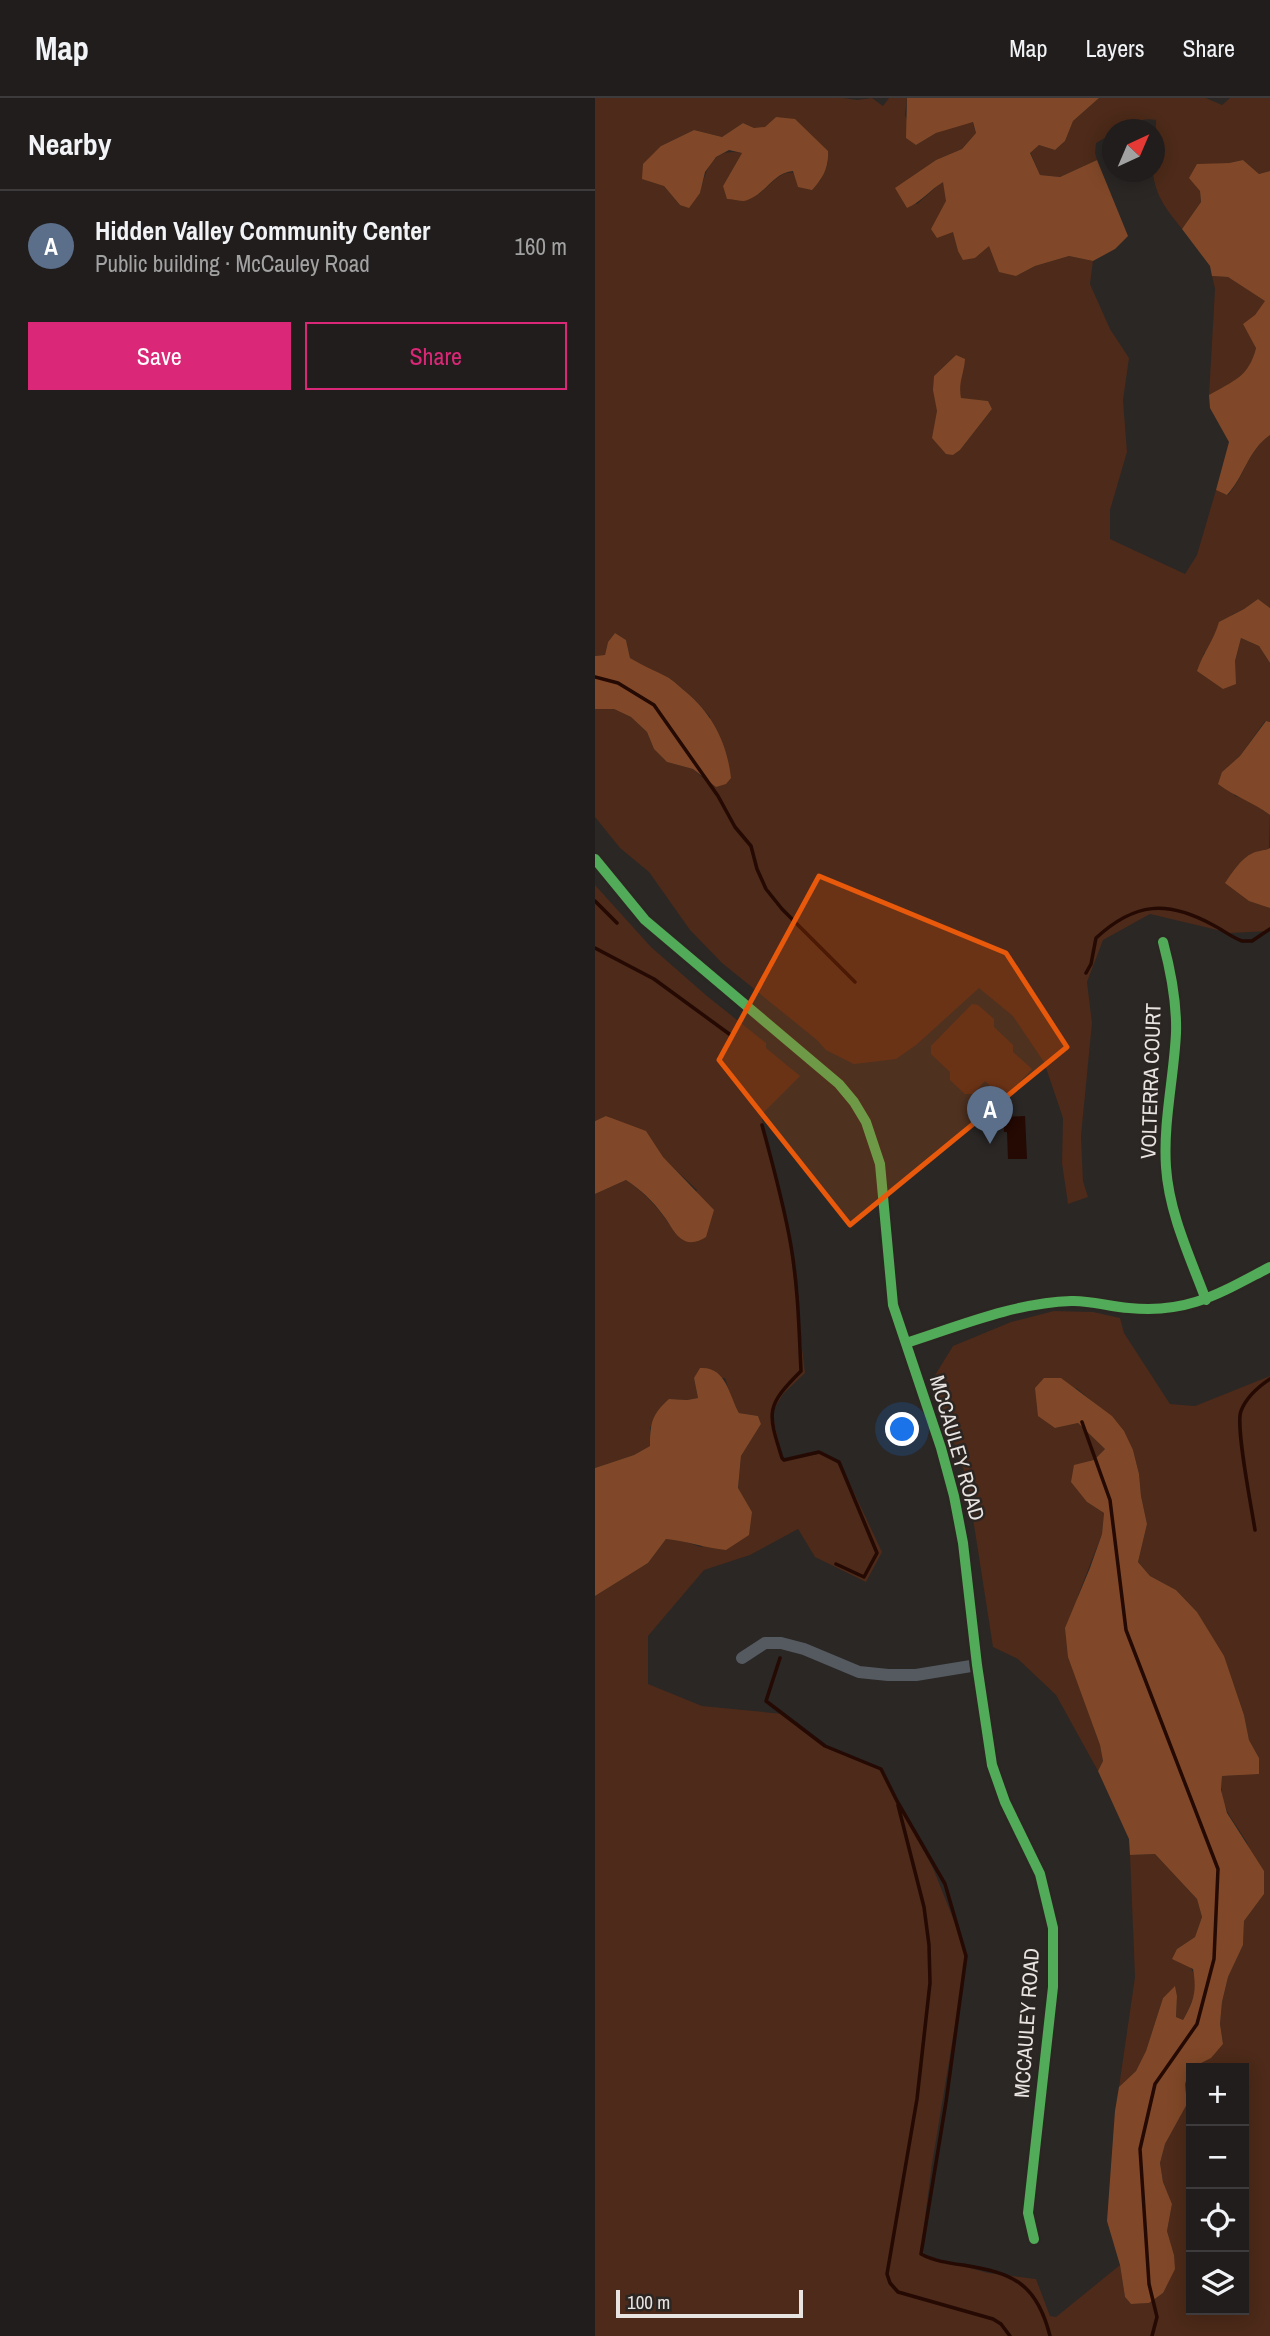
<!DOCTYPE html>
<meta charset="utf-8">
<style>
body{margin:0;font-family:"Archivo Narrow",sans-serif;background:#282625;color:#f1f3f6}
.controls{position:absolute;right:21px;bottom:21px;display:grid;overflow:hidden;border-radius:0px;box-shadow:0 4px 18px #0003}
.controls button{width:63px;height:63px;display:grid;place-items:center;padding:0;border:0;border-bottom:2px solid #3d3b3b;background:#201d1c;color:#f1f3f6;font:35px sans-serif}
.compass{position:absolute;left:507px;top:21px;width:63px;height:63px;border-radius:50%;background:#201d1c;box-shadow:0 4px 18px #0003;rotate:44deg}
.scale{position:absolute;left:21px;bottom:18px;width:187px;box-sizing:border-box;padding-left:7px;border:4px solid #e8e4e2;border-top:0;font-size:19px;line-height:24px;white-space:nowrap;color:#e8e4e2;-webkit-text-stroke:5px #2c2623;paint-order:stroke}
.you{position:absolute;left:308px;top:1332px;width:24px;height:24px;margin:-18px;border:5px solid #fff;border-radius:50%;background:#1a73e8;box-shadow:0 0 0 10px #1a73e833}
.badge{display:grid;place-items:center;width:46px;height:46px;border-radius:50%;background:#db2777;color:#fff;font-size:23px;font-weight:700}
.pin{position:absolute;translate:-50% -58px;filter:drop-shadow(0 2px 4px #0008)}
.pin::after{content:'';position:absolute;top:37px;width:24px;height:21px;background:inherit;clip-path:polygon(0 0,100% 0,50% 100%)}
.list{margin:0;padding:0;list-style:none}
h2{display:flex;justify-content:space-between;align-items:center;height:91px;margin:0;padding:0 28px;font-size:30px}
h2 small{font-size:23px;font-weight:400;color:#a2a2a3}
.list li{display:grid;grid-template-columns:46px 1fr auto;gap:21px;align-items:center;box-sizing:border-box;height:112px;padding:0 28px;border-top:2px solid #3d3b3b}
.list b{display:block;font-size:26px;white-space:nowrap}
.list p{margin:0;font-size:23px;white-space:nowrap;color:#a2a2a3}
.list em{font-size:23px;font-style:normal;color:#a2a2a3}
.actions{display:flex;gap:14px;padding:21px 28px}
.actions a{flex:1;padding:16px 0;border:2px solid #db2777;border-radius:0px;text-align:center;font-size:24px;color:#db2777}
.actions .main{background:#db2777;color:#fff}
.icon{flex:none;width:38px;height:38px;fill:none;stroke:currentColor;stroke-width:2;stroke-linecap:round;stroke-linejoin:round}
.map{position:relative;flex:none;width:675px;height:2238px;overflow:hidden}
header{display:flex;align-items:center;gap:42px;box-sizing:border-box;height:98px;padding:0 35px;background:#201d1c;border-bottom:2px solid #3d3b3b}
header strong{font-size:33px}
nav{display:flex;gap:38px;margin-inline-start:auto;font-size:24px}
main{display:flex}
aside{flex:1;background:#201d1c}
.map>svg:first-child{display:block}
</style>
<header>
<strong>Map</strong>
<nav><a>Map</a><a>Layers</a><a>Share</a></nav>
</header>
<main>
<aside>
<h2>Nearby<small></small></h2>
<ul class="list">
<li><span class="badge" style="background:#5c6f8a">A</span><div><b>Hidden Valley Community Center</b><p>Public building · McCauley Road</p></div><em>160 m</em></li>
</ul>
<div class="actions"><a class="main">Save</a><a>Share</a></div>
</aside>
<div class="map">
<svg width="675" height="2238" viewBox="0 0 675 2238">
<rect width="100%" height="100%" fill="#2a2725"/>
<path fill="#4d2a19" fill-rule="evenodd" d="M 0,0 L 248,0 L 262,2 L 277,0 L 288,8 L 294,0 L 312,0 L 310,17 L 321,47 L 341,35 L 377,23 L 381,35 L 367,51 L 341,62 L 301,90 L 322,106 L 348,83 L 363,153 L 380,160 L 394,147 L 421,178 L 440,168 L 474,158 L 498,163 L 495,186 L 515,231 L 534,260 L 528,302 L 532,354 L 515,412 L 515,441 L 590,476 L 602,457 L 621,392 L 633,397 C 649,379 653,352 675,337 L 675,510 L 663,501 L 649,511 L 637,517 L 608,557 L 640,563 L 646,540 L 664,548 L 675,565 L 675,624 L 670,623 L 645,658 L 627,674 L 640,698 L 652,701 L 675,717 L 672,809 L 675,810 L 675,833 L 635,835 L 555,816 L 508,842 L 492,884 L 497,925 L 486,1038 L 488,1083 L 493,1099 L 473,1106 L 467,1065 L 468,1020 L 449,964 L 418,918 L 384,890 L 321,947 L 301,961 L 259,966 L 231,952 L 222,942 L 127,865 L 95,832 L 54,774 L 25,750 L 0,719 L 0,611 L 19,611 L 36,619 L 52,634 L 59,651 L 72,664 L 98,671 L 108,680 L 115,619 L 100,602 L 76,581 L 54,573 L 35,560 L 31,542 L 20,535 L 13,544 L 10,557 L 0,558 ZM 181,19 L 233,53 L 233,65 L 225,83 C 190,70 192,70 164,96 L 128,88 L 147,55 C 118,49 111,70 105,95 L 85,107 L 69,88 L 66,48 L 99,32 L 127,39 L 148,25 L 159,30 L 170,30 ZM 361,257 L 369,271 L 363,285 L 366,301 L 393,303 L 397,311 L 365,352 L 358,357 C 348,331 337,306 339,278 Z
M 504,0 L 611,0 L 627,7 L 635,0 L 675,0 L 675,73 L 664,76 L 648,62 L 634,65 L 602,67 L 606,104 L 587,131 C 572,112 560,98 558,74 L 559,74 L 561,22 C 541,18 537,31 517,32 L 517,36 L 501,45 L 500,55 L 502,62 L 465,79 L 445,77 L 435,54 L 444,47 L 460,52 L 470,43 L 478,23 Z
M 617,178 L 633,179 L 671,203 L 660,217 L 661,250 L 657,266 L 643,281 L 614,297 L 620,191 Z
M 0,787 L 56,849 L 112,898 L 171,945 L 171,950 L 205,978 L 166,1017 L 194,1140 L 210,1275 L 188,1296 L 177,1315 L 188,1362 L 229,1355 L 247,1369 L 287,1454 L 271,1484 L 220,1459 L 203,1431 L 155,1457 L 109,1472 L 53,1538 L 53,1586 L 107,1608 L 188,1616 L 235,1651 L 285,1671 L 338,1770 L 372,1855 L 337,2066 L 327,2143 L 329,2157 L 393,2175 L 441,2181 L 455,2218 L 461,2219 L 525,2167 L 530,2199 L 536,2206 L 554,2205 L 568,2195 L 579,2157 L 572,2133 L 577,2106 L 568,2084 L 565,2065 L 570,2046 L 592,2006 L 590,1986 L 596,1973 L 596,2212 L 649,2212 L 649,1970 L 598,1970 L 628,1946 L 625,1926 L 627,1904 L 633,1879 L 648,1847 L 649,1823 L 669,1796 C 663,1779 659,1759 651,1743 C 636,1718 624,1710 627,1678 L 646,1677 L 664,1660 L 654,1642 L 649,1617 L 639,1588 L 602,1514 L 581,1492 L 555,1478 L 543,1464 L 552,1426 L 546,1398 L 544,1376 L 538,1352 L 498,1304 L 481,1290 L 460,1330 L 483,1325 L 510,1351 L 499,1362 L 492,1404 L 509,1415 L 507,1436 L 483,1498 L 481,1579 L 505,1647 L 508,1663 L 503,1673 L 461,1597 L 423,1561 L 398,1549 L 372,1382 L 337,1282 L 358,1248 L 416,1224 L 459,1213 L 498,1214 L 525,1220 L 529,1235 L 575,1306 L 600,1308 L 675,1278 L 675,2238 L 0,2238 L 0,1498 L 53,1465 L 71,1441 L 88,1443 L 106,1449 L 157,1414 L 143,1391 L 146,1358 L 166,1326 L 163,1318 L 144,1315 L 137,1302 L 130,1280 L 99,1280 L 103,1300 L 92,1302 L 74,1301 L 55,1330 L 55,1348 L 39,1357 L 0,1370 L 0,1096 L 31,1082 C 52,1096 67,1114 80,1135 L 102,1092 L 68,1060 L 60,1048 L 12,1018 L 0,1023 Z
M 377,906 L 383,907 L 399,921 L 399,929 L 418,947 L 418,954 L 437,971 L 409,1001 L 390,983 L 378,996 L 370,996 L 355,982 L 355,974 L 336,956 L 336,948 Z
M379 1003a9 9 0 1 1 18 0a9 9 0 1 1-18 0Z
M 560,1756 L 602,1801 L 607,1819 L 600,1839 L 582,1851 C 606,1880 606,1888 588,1922 L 581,1919 L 582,1898 L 580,1889 L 568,1900 L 551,1953 L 541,1973 L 524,1989 L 540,1879 L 535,1757 Z"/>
<path fill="#804828" d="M 312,0 L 504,0 L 478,23 L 470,43 L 460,52 L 444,47 L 435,55 L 445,77 L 465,79 L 502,62 L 533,138 L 520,151 L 498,163 L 474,158 L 440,168 L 421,178 L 404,174 L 394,148 L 380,160 L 368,162 L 363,153 L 358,134 L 342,140 L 336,131 L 351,103 L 348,84 C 335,92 326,104 312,110 L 300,90 L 341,62 L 367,51 L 381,35 L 378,24 L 341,35 L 321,47 L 311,40 Z
M 181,19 L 200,21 L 233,53 C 234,69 228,80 217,92 L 203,89 L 198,73 C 178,74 169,99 149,103 C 144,103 137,101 132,101 L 128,88 L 147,55 L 134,52 L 121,59 L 110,74 L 105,95 L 94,110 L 85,107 L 69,88 L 47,81 L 48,66 L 66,48 L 99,32 L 127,39 L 148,25 L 159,30 L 170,29 Z
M 648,62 L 664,76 L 675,73 L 675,337 C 653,352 649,379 632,397 L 621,392 L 634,344 L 615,310 L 614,297 C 638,283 654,279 661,250 L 648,226 L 660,217 L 670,203 L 633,179 L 617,178 L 615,168 L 587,131 L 606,104 L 605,93 L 594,80 L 602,66 L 634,65 Z
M 361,257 L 370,261 C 369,277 363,284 366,300 L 393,303 L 397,311 L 365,352 L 358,357 L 351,356 L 337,340 L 342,313 L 338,292 L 339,278 Z
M 663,501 L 675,510 L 675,565 L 664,548 L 646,540 L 640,563 L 641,586 L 628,591 L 602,573 C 608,555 619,542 624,524 L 649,511 Z
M 20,535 L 31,542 L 35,560 C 48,568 61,573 74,580 C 80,584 86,590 91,594 C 118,617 132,645 136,680 L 131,686 L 121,689 L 98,671 L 72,664 L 59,651 L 52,634 L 36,619 L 19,611 L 0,611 L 0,558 L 10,557 L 13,544 Z
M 671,623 L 675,624 L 675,717 C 658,704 640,699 623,686 L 627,674 L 645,658 Z
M 675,750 L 675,810 L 654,803 L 630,785 C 637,775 646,760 658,755 C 664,752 670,753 675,750 Z
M 11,1018 L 51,1033 L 68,1059 L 119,1112 L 111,1139 C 105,1143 97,1146 90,1143 C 79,1138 75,1125 68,1117 C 58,1103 46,1092 31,1082 L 0,1096 L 0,1023 Z
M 105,1270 C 131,1268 134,1297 144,1315 L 163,1318 L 166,1326 L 146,1358 L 143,1390 L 157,1414 L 154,1437 L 131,1452 C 111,1450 91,1443 71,1441 L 53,1465 L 0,1498 L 0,1370 L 39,1357 L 55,1348 C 55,1325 57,1316 74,1301 L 92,1302 L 103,1300 L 99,1280 Z
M 449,1280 L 466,1280 L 517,1318 L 529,1333 L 538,1352 L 544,1376 L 546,1398 L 552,1426 L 543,1464 L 555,1478 L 581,1492 L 602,1514 L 629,1558 L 649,1617 L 654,1642 L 664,1660 L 664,1676 L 627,1678 L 626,1692 L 632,1715 L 669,1773 L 669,1796 L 649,1823 L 648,1847 L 633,1879 L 627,1904 L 625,1926 L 628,1946 L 616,1960 L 596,1970 L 590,1986 L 592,2006 L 570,2046 L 565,2065 L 568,2084 L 577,2106 L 572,2133 L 579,2157 L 580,2171 L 568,2195 L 554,2205 L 536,2206 L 530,2199 L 525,2167 L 512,2123 L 520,2013 L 524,1989 L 541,1973 L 551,1953 L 568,1900 L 580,1888 L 582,1898 L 581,1919 L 588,1922 C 599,1903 602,1893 598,1871 L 577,1861 L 582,1851 L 600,1839 L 607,1819 L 602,1801 L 560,1756 L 535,1757 L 534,1741 L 503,1673 L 508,1663 L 505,1647 L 473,1559 L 470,1530 L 495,1470 L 507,1436 L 509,1415 L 492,1404 L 476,1384 L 479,1367 L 499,1362 L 510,1351 L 483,1325 L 460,1330 L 443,1318 L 440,1290 Z"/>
<path fill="#250903" d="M 430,1018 L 432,1061 L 413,1061 L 412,1034 L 409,1034 L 408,1019 Z"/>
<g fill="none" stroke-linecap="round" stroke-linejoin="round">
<path stroke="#250903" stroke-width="3.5" d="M 0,579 L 23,585 L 59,607 L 123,698 L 140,729 L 156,748 L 162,771 L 171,791 L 187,811 L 260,884
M 0,803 L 22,825
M 0,850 L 59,881 L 137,938
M 491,875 L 496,866 L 501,840 C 540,804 572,802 618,827 C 628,832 636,839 647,843 L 657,843 L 675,831
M 167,1027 C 178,1067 189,1107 196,1148 C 203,1189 204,1231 206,1273 C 171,1308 172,1313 187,1360 L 189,1362 L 224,1354 L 244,1364 L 282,1455 L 269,1479 L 241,1466
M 487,1324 L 515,1402 L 531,1532 L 623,1771 L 619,1861 L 602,1926 L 560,1986 L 545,2051 L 554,2186 L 562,2219 L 557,2238
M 660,1432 C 657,1412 640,1327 646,1313 C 651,1300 663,1289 675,1281
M 185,1560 L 171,1603 L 230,1648 L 286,1671 L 302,1703 L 350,1786 L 371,1858 L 351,2004 L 326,2156 C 339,2163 353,2165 368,2167 C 419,2175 442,2186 455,2238
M 303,1707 L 329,1809 L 334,1847 L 335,1885 L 322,2001 L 292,2176 L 295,2185 L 303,2194 L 398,2221 L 406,2226 L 415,2238"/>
<path stroke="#555a60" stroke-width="12" d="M 0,761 L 50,822 L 244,986 L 259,1004 L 271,1024 L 285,1066 L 298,1207 L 346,1350 L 359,1398 L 368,1445 L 382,1567 L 397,1667 L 410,1704 L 445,1776 L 458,1830 L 458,1889 L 433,2115 L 439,2141
M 568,844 C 576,874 582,904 581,935 C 579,979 568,1024 571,1069 C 574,1115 595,1159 611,1202
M 311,1245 C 364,1228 419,1205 476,1203 C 495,1202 515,1209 534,1210 C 594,1216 625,1195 675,1169
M 147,1560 L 170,1545 L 186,1545 L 209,1551 L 264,1574 L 293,1577 L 321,1577 L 382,1567"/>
<g stroke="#2c2623" stroke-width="15">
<path id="cycleway" d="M 0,761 L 50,822 L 244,986 L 259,1004 L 271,1024 L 285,1066 L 298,1207 L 346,1350 L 359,1398 L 368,1445 L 382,1567 L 397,1667 L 410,1704 L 445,1776 L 458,1830 L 458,1889 L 433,2115 L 439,2141
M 568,844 C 576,874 582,904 581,935 C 579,979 568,1024 571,1069 C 574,1115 595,1159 611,1202
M 311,1245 C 364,1228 419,1205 476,1203 C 495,1202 515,1209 534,1210 C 594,1216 625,1195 675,1169"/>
</g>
<use href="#cycleway" stroke="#51ab58" stroke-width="10"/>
</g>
<path fill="#e8590c" fill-opacity="0.2" stroke="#e8590c" stroke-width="5" stroke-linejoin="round" d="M 224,778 L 411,855 L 472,949 L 255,1127 L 124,962 Z"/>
<g text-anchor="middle" stroke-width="5" stroke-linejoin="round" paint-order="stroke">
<g font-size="21" fill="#e8e4e2" stroke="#2c2623">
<text transform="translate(556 983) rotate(-88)" y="7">VOLTERRA COURT</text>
<text transform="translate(362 1350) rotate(74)" y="7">MCCAULEY ROAD</text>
<text transform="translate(432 1925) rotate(-86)" y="7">MCCAULEY ROAD</text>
</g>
</g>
</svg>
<div class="controls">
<button>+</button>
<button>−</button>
<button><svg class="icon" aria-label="locate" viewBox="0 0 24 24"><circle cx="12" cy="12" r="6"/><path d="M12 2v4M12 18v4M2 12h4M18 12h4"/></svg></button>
<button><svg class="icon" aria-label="layers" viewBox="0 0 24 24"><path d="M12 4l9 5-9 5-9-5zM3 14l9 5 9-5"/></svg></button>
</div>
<svg class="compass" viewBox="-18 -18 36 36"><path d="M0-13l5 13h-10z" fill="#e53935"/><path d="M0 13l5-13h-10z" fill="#a2a2a3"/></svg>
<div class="scale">100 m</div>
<div class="you"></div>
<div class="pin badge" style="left:395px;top:1046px;background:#5c6f8a">A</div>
</div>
</main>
